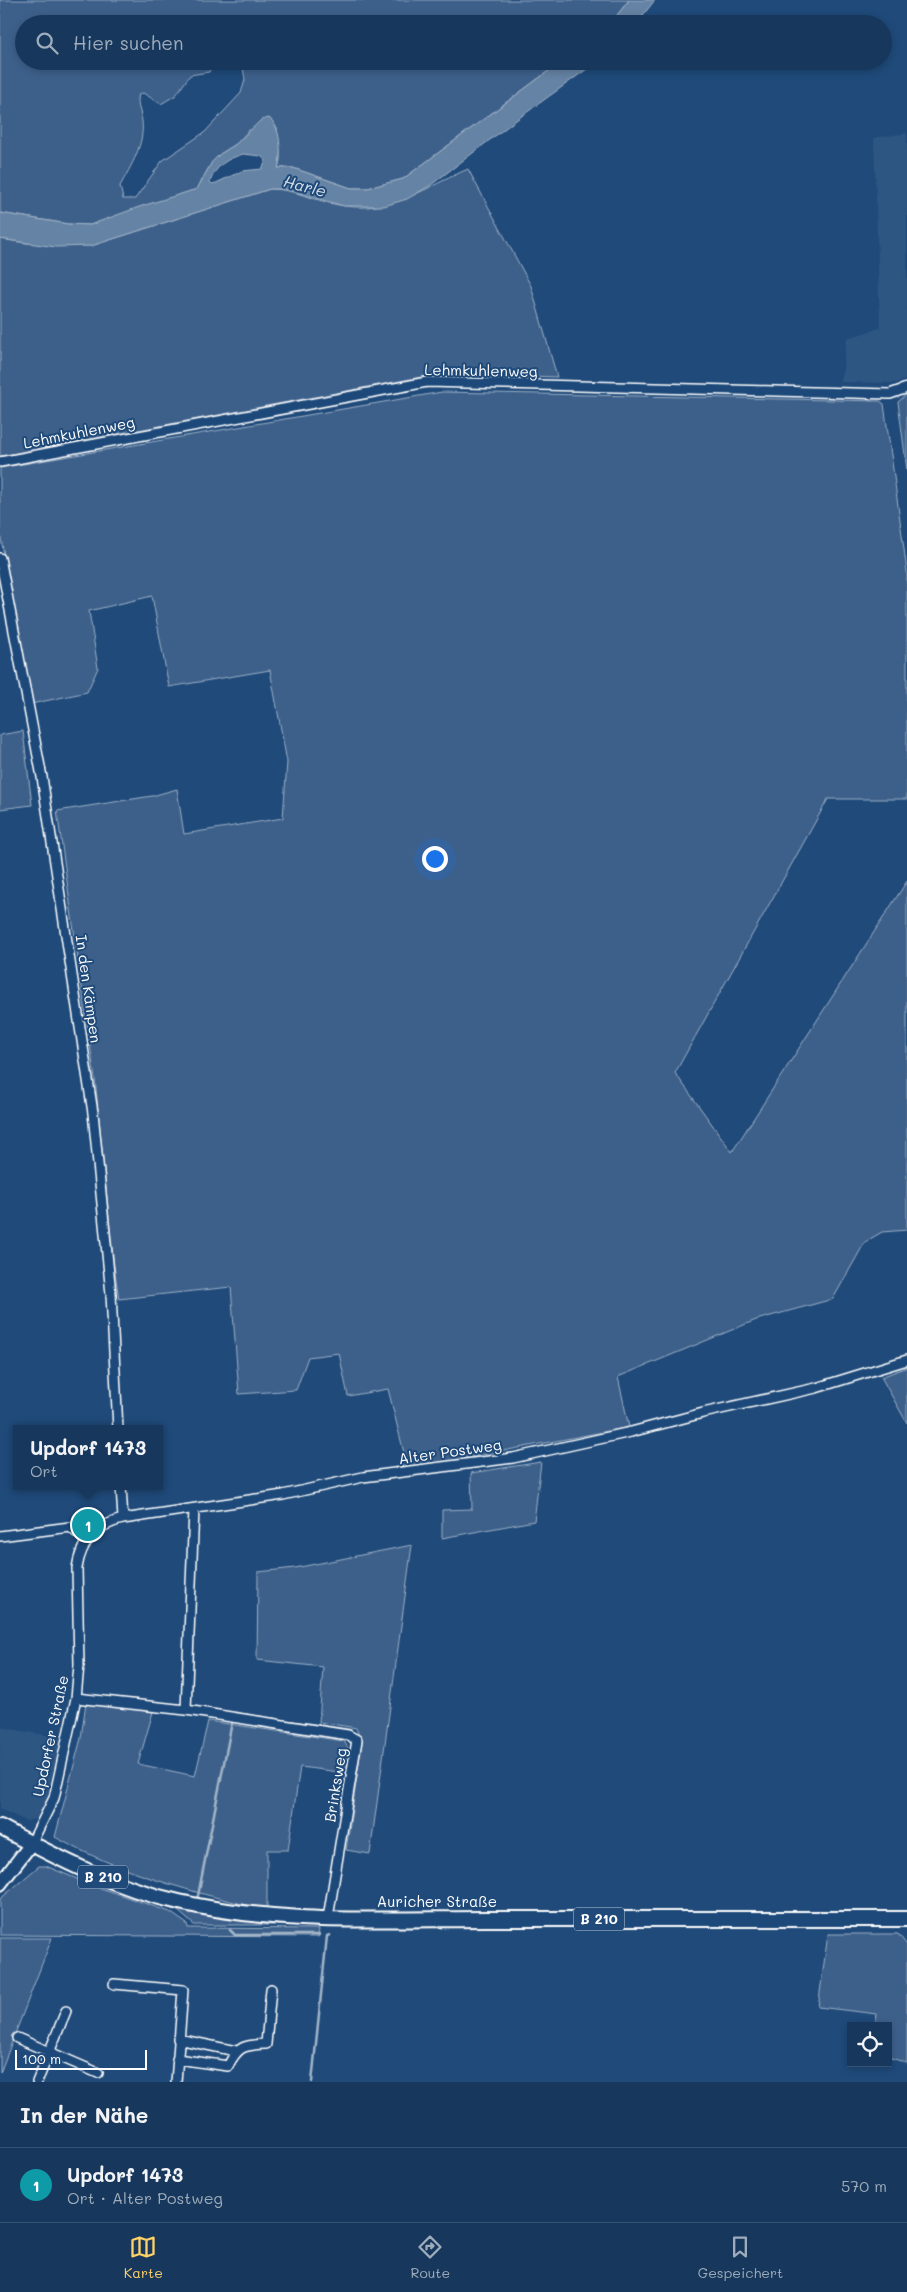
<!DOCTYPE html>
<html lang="de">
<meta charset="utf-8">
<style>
body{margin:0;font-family:Mali,sans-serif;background:#203f62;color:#f1f3f6}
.controls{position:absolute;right:15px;bottom:15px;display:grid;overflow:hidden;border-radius:0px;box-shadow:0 2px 8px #0003}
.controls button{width:45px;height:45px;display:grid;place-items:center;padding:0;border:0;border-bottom:1px solid #365272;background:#17385c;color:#f1f3f6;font:25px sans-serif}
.scale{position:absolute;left:15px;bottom:12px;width:132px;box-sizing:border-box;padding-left:5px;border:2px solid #fff;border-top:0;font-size:14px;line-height:18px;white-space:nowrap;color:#fff;-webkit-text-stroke:4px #1f4a7a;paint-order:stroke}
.you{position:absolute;left:434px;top:858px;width:18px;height:18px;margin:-12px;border:4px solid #fff;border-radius:50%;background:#1a73e8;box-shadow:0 0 0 8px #1a73e833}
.badge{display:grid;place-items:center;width:32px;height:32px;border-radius:50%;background:#ffd166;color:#fff;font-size:16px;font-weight:700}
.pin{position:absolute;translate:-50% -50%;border:2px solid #fff;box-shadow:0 1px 5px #0006}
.popup{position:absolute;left:13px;top:1425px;width:150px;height:65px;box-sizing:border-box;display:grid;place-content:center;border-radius:0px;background:#17385c;filter:drop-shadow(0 1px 4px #0005);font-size:16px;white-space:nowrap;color:#9eacbb}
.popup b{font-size:19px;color:#f1f3f6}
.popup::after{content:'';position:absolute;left:50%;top:100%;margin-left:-10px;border:10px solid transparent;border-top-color:#17385c}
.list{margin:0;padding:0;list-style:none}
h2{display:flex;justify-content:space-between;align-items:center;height:65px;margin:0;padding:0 20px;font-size:21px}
h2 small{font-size:16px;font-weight:400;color:#9eacbb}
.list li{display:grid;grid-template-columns:32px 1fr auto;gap:15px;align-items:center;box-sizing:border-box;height:75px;padding:0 20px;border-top:1px solid #365272}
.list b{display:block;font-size:19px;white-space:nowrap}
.list p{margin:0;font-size:16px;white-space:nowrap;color:#9eacbb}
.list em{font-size:16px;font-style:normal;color:#9eacbb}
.icon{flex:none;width:28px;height:28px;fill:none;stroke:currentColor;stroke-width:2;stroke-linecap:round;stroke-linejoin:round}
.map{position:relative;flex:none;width:907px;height:2082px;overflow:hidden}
.search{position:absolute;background:#17385c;box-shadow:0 2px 8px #0003;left:15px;right:15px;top:15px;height:55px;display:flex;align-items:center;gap:12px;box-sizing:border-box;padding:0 18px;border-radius:28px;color:#9eacbb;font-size:19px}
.sheet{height:140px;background:#17385c}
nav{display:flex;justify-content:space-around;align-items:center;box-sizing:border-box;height:70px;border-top:1px solid #365272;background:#17385c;font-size:14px;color:#9eacbb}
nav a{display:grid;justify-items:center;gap:2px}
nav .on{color:#ffd166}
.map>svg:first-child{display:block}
</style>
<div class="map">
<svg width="907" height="2082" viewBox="0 0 907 2082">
<rect width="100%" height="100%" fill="#1f4a7a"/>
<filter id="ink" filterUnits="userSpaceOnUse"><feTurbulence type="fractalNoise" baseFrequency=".02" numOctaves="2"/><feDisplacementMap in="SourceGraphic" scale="10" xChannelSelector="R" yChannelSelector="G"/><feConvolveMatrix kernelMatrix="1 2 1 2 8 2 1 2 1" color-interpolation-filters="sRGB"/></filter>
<g filter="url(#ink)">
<path fill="#2e5683" d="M 907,133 L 907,379 L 896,383 L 841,382 L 847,338 L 880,328 L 874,138 Z
M 0,1727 L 61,1738 L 44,1809 L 35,1819 L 26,1821 L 0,1809 Z"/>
<path fill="#3c618b" stroke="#9eb0c5" d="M 0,0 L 629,0 L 610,24 L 24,24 L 24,61 L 213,61 L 209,72 L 190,75 L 176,95 L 161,104 L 143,93 L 139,94 C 136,105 141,111 142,121 C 145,144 131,166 120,186 L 123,199 L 135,199 L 162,161 L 205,132 L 241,93 L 245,80 L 242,61 L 562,61 L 403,179 L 368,188 L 351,188 L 293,168 L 278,168 C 283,154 278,142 277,127 L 249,130 L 236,144 L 220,154 L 212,162 L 197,189 L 90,225 L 68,224 L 0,213 Z
M 468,169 L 531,286 L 557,377 L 446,373 L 421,377 L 0,456 L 0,239 L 26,243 L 91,246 L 270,189 C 296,189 319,203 345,206 C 393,213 426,187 468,169 Z
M 442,392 L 880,401 L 884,404 L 907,571 L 907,799 L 828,799 L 675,1073 L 732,1152 L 907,881 L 907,1230 L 882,1232 L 865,1242 L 833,1299 L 756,1320 L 618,1377 L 629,1427 L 408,1469 L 388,1389 L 348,1396 L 339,1353 L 308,1357 L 296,1390 L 239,1394 L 231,1287 L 119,1299 L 114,1266 L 95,1079 L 57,811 L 152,796 L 177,789 L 184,834 L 283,818 L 287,762 L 270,670 L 169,687 L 152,596 L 89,611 L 98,668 L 87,692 L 31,704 L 0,533 L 0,468 Z
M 907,394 L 907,470 L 898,402 Z
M 23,731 L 32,805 L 0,809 L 0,735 Z
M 907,1367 L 907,1423 L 881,1377 Z
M 541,1462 L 534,1521 L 442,1538 L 442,1510 L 472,1509 L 471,1473 Z
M 412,1545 L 370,1854 L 346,1850 L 362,1743 L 356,1728 L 319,1722 L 323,1667 L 257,1660 L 258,1572 L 295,1568 Z
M 86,1702 L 153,1712 L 138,1764 L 195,1776 L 208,1721 L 344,1741 L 351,1754 L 347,1773 L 300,1767 L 288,1850 L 267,1850 L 267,1910 C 195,1893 120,1873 55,1837 L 81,1738 Z
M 39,1866 L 46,1866 L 89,1884 L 170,1912 L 187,1924 L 188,1928 L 319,1929 L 318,1937 L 0,1935 L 0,1899 Z
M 152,1902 L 310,1925 L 194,1925 L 178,1911 Z
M 828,1934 L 898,1934 L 907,1945 L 907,2063 L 888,2057 L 888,2026 L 875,2026 L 877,2014 L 818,2007 Z
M 0,1938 L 52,1938 L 0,2073 Z"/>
<path fill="#6583a4" stroke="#a3b5c8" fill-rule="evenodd" d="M 629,0 L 655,0 L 636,24 L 610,24 Z
M 562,61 L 598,61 L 512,123 L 431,185 L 407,199 L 384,206 L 344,206 L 284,189 L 270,189 L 91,246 L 56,247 L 0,239 L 0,213 L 68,224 L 90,225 L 139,207 L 197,189 L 212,162 L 220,154 L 236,144 L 261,120 L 269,118 C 281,126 282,155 278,168 L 293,168 L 351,188 L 368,188 L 403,179 ZM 243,154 L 261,156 L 266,161 L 262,169 L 242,171 L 216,183 L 212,184 L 210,182 C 216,165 227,159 243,154 Z"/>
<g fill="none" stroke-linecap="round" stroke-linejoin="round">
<path stroke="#a3b5c8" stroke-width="2.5" d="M 235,1713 L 350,1730
M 197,1901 L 232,1722
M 230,1930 L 235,1935 L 319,1935
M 312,2082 L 327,1936 L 330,1935"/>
<g stroke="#fff" stroke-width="12">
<path id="street" d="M 0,462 L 427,382 L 890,394 L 907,388
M 0,558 L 42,777 L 93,1113 L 111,1294 L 118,1429
M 121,1486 L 123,1519
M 0,1536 L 70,1527 L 86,1540
M 76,1698 L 186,1710 L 348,1735 L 357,1740 L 328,1918
M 186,1710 L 194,1509
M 31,1844 L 54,1798 L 76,1698 L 79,1665 L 77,1568 C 81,1541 96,1525 123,1519 L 283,1495 L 363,1477 L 513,1458 L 631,1432 L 703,1413 L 816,1388 L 907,1360
M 114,1984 L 183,1990 L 176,2082
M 17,2038 L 98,2073
M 178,2039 L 236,2051
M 177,2059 L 228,2066 C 238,2046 244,2045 266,2044 L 271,1989
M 37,2082 L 66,2011"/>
</g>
<g stroke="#fff" stroke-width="16">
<path id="secondary" d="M 0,1884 L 31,1844"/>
</g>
<g stroke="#fff" stroke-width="18">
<path id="primary" d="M 0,1827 C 57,1858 116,1888 179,1902 C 279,1925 383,1919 485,1919 C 625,1918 766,1918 907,1919"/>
</g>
<use href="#street" stroke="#1f4a7a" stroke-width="9"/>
<use href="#secondary" stroke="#1f4a7a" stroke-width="12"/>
<use href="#primary" stroke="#1f4a7a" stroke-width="14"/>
</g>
</g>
<g text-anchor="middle" stroke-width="4" stroke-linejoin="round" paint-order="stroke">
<g fill="#1f4a7a" stroke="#bcc9d7" stroke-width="1">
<rect x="78" y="1865.5" width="50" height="23" rx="4"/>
<rect x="574" y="1907.5" width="50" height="23" rx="4"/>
</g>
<g font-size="14" font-weight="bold" fill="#fff">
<text x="103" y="1882">B 210</text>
<text x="599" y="1924">B 210</text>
</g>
<g font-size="15" fill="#fff" stroke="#1f4a7a">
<text transform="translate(481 371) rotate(1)" y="5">Lehmkuhlenweg</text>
<text transform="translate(79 433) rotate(-11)" y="5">Lehmkuhlenweg</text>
<text transform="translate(88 989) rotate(82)" y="5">In den Kämpen</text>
<text transform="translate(450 1452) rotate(-8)" y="5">Alter Postweg</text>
<text transform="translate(51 1736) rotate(-78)" y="5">Updorfer Straße</text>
<text transform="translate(336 1785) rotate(-81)" y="5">Brinksweg</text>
<text x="437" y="1907">Auricher Straße</text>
</g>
<g font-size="16" font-style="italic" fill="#d8e0e8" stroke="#1f4a7a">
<text transform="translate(305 186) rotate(15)" y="6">Harle</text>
</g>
</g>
</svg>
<div class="controls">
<button><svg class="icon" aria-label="locate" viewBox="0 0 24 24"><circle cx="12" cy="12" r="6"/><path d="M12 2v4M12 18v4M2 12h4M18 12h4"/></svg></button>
</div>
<div class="scale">100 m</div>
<div class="you"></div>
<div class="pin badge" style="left:88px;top:1525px;background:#0f9aa8">1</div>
<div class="popup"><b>Updorf 1473</b>Ort</div>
<div class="search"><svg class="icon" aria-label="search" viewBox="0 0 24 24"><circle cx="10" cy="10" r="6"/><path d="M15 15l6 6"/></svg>Hier suchen</div>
</div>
<section class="sheet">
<h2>In der Nähe<small></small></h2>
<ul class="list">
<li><span class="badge" style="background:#0f9aa8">1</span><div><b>Updorf 1473</b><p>Ort · Alter Postweg</p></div><em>570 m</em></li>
</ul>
</section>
<nav>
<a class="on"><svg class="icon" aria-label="map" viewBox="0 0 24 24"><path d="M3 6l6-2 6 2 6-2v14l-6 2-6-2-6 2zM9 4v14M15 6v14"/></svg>Karte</a>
<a><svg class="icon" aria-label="directions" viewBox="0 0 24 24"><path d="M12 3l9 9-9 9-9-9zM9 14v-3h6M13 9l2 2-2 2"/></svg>Route</a>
<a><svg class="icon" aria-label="saved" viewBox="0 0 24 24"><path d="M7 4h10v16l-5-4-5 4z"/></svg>Gespeichert</a>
</nav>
